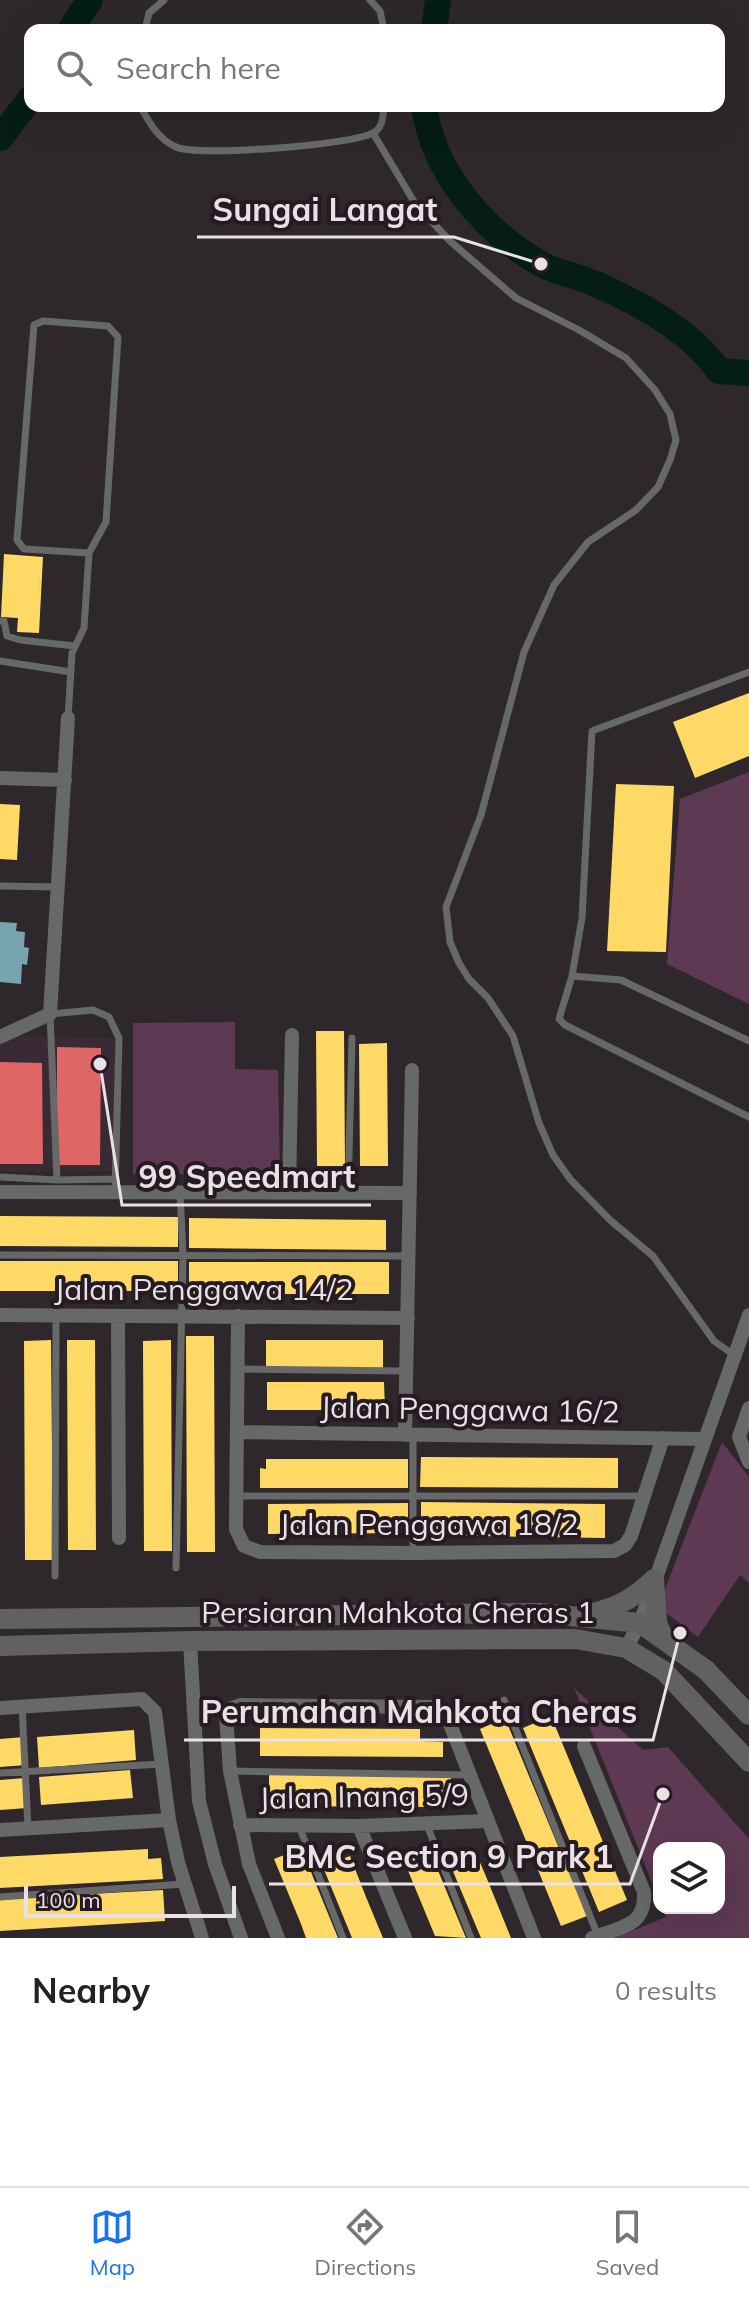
<!DOCTYPE html>
<style>
body{margin:0;font-family:Mulish,sans-serif;background:#f6f6f6;color:#222}
.controls{position:absolute;right:24px;bottom:24px;display:grid;overflow:hidden;border-radius:16px;box-shadow:0 8px 32px #0002}
.controls button{width:72px;height:72px;display:grid;place-items:center;padding:0;border:0;border-bottom:2px solid #e0e0e0;background:#fff;color:#222;font:40px sans-serif}
.scale{position:absolute;left:24px;bottom:20px;width:212px;box-sizing:border-box;padding-left:8px;border:4px solid #e9e1e6;border-top:0;font-size:22px;line-height:28px;white-space:nowrap;color:#e9e1e6;-webkit-text-stroke:6px #271b23;paint-order:stroke}
.list{margin:0;padding:0;list-style:none}
h2{display:flex;justify-content:space-between;align-items:center;height:104px;margin:0;padding:0 32px;font-size:34px}
h2 small{font-size:26px;font-weight:400;color:#767676}
.icon{flex:none;width:44px;height:44px;fill:none;stroke:currentColor;stroke-width:2;stroke-linecap:round;stroke-linejoin:round}
.map{position:relative;flex:none;width:749px;height:1938px;overflow:hidden}
.search{position:absolute;background:#fff;box-shadow:0 8px 32px #0002;left:24px;right:24px;top:24px;height:88px;display:flex;align-items:center;gap:20px;box-sizing:border-box;padding:0 28px;border-radius:16px;color:#767676;font-size:30px}
.sheet{height:248px;background:#fff}
nav{display:flex;justify-content:space-around;align-items:center;box-sizing:border-box;height:112px;border-top:2px solid #e0e0e0;background:#fff;font-size:22px;color:#767676}
nav a{display:grid;justify-items:center;gap:4px}
nav .on{color:#1a73e8}
.map>svg:first-child{display:block}
</style>
<div class="map">
<svg width="749" height="1938" viewBox="0 0 749 1938">
<rect width="100%" height="100%" fill="#2e282c"/>
<path fill="#392a35" d="M 15,1036 L 115,1038 L 113,1171 L 0,1171 L 0,1043 Z"/>
<path fill="#5e3954" d="M 749,772 L 749,1004 L 667,964 L 680,799 Z
M 235,1022 L 235,1069 L 278,1070 L 280,1175 L 133,1174 L 133,1023 Z
M 722,1442 L 749,1477 L 749,1583 L 740,1575 L 698,1637 L 658,1607 Z
M 574,1688 L 643,1750 L 668,1747 L 749,1839 L 749,1938 L 615,1938 L 666,1917 L 662,1908 L 719,1908 L 719,1848 L 659,1848 L 659,1900 Z"/>
<path fill="#ffd966" d="M 4,554 L 43,557 L 39,633 L 17,632 L 18,618 L 1,617 Z
M 749,693 L 749,756 L 695,778 L 673,722 Z
M 616,784 L 674,786 L 666,952 L 607,951 Z
M 0,804 L 20,805 L 17,860 L 0,859 Z
M 316,1031 L 344,1031 L 345,1166 L 317,1166 Z
M 387,1043 L 388,1166 L 360,1166 L 359,1044 Z
M 0,1216 L 178,1217 L 178,1247 L 0,1246 Z
M 189,1218 L 386,1220 L 386,1250 L 189,1248 Z
M 0,1261 L 178,1261 L 178,1291 L 0,1291 Z
M 189,1262 L 389,1262 L 389,1294 L 189,1294 Z
M 186,1336 L 214,1336 L 215,1552 L 187,1552 Z
M 51,1340 L 53,1560 L 25,1560 L 24,1341 Z
M 67,1340 L 95,1340 L 96,1550 L 68,1550 Z
M 171,1340 L 172,1551 L 144,1551 L 143,1341 Z
M 266,1340 L 383,1340 L 383,1368 L 266,1368 Z
M 267,1382 L 384,1382 L 385,1410 L 267,1410 Z
M 421,1457 L 618,1458 L 618,1488 L 420,1487 Z
M 266,1459 L 408,1459 L 408,1488 L 260,1488 L 260,1468 L 266,1469 Z
M 421,1502 L 605,1504 L 605,1538 L 421,1535 Z
M 408,1503 L 408,1533 L 268,1534 L 268,1504 Z
M 551,1716 L 627,1900 L 599,1912 L 523,1728 Z
M 505,1718 L 587,1916 L 561,1926 L 480,1729 Z
M 260,1728 L 420,1729 L 420,1741 L 443,1742 L 443,1757 L 260,1756 Z
M 134,1730 L 136,1760 L 39,1768 L 37,1737 Z
M 24,1737 L 26,1765 L 0,1767 L 0,1739 Z
M 130,1770 L 133,1798 L 41,1805 L 39,1777 Z
M 269,1771 L 451,1772 L 451,1796 L 439,1796 L 439,1807 L 269,1806 Z
M 25,1778 L 27,1808 L 0,1810 L 0,1780 Z
M 302,1848 L 313,1877 L 338,1938 L 306,1938 L 301,1924 L 274,1859 Z
M 148,1849 L 148,1859 L 161,1858 L 163,1879 L 0,1888 L 0,1857 Z
M 430,1851 L 446,1890 L 466,1938 L 435,1936 L 404,1861 Z
M 350,1856 L 366,1897 L 383,1938 L 352,1938 L 323,1867 Z
M 478,1858 L 485,1874 L 511,1938 L 481,1938 L 452,1869 Z
M 163,1890 L 165,1921 L 0,1931 L 0,1899 Z"/>
<path fill="#e06666" d="M 57,1047 L 101,1048 L 100,1165 L 57,1165 Z
M 0,1062 L 42,1063 L 43,1164 L 0,1164 Z"/>
<path fill="#76a5af" d="M 0,922 L 17,923 L 16,931 L 25,932 L 24,947 L 29,948 L 27,965 L 22,964 L 21,984 L 0,982 Z"/>
<g fill="none" stroke-linecap="round" stroke-linejoin="round">
<path stroke="#041d16" stroke-width="26" d="M 70,30 L 90,0
M 434,30 L 438,0
M 424,106 C 433,172 483,230 539,263 C 555,272 574,275 591,282 C 636,301 691,331 719,371 L 749,373
M 0,138 L 30,99"/>
<path stroke="#676868" stroke-width="7" d="M 370,0 L 380,11 L 384,30
M 145,30 L 149,13 L 164,0
M 140,106 C 149,122 158,139 176,147 C 198,157 351,145 373,133 C 383,128 383,116 384,106
M 373,133 L 416,205 L 451,242 L 516,298 L 579,330 L 626,358 L 655,390 L 670,414 L 676,440 L 670,460 L 658,487 L 636,510 L 588,542 L 554,585 L 524,652 L 481,815 L 446,907 L 450,942 L 459,963 L 469,979 L 488,998 L 513,1036 L 539,1123 L 553,1155 L 570,1179 L 610,1220 L 653,1256 L 714,1341 L 734,1355
M 0,621 L 4,621 L 7,636 L 20,640 L 75,646
M 0,661 L 71,672
M 749,672 L 592,731 L 582,918 L 572,976 L 559,1019 L 565,1025 L 749,1117
M 68,718 L 72,653 L 84,628 L 89,553 L 106,522 L 118,337 L 108,326 L 43,321 L 34,325 L 17,540 L 24,549 L 89,553
M 0,886 L 58,887
M 572,976 L 621,980 L 749,1041
M 0,1177 L 57,1180 L 116,1179
M 57,1180 L 50,1014 L 93,1010 L 109,1017 L 119,1038 L 115,1191
M 348,1193 L 352,1038
M 0,1255 L 409,1256
M 237,1369 L 405,1371
M 413,1435 L 413,1552
M 237,1496 L 643,1496
M 176,1568 L 183,1255 L 180,1192
M 55,1576 L 56,1315
M 504,1700 L 598,1936
M 22,1706 L 28,1828
M 230,1771 L 470,1775
M 0,1773 L 162,1764
M 427,1825 L 471,1938
M 299,1826 L 343,1938
M 0,1897 L 184,1884"/>
<path stroke="#676868" stroke-width="14" d="M 0,778 L 65,780
M 0,1037 L 50,1014 L 68,718
M 0,1192 L 410,1193
M 289,1192 L 292,1035
M 0,1315 L 408,1318
M 118,1316 L 119,1538
M 238,1316 L 236,1529 L 244,1546 L 260,1552 L 413,1553 L 614,1551 L 625,1545 L 631,1536 L 663,1438
M 749,1408 L 739,1437 L 749,1462
M 237,1432 L 703,1439
M 405,1435 L 412,1070
M 190,1641 L 199,1801 L 215,1864 L 241,1938
M 626,1648 L 640,1623 L 749,1315
M 0,1708 L 142,1699 L 155,1712 L 169,1820 L 178,1862 L 202,1938
M 584,1746 L 644,1892 C 646,1927 620,1927 592,1938
M 240,1825 L 359,1826 L 488,1821
M 359,1826 L 405,1938
M 0,1830 L 169,1820
M 278,1938 L 249,1864 L 230,1771 L 226,1715 L 232,1708 L 241,1705 L 434,1707 L 448,1719 L 534,1938"/>
<path stroke="#616062" stroke-width="20" d="M 654,1579 L 657,1623 L 665,1641
M 593,1613 C 619,1607 635,1597 654,1579
M 0,1619 L 540,1613 L 640,1623 L 706,1670 L 749,1715
M 0,1646 L 190,1641 L 575,1639 L 626,1648 L 664,1671 L 749,1762"/>
</g>
<g text-anchor="middle" stroke-width="8" stroke-linejoin="round" paint-order="stroke">
<g font-size="30" fill="#e9e1e6" stroke="#271b23">
<text x="204" y="1300">Jalan Penggawa 14/2</text>
<text transform="translate(470 1410) rotate(1)" y="10">Jalan Penggawa 16/2</text>
<text x="429" y="1535">Jalan Penggawa 18/2</text>
<text x="398" y="1623">Persiaran Mahkota Cheras 1</text>
<text transform="translate(364 1797) rotate(-1)" y="10">Jalan Inang 5/9</text>
</g>
</g>
<path fill="none" stroke="#e9e1e6" stroke-width="3" d="M541 264L454 237H197M100 1064L122 1205H371M680 1633L653 1740H184M663 1794L630 1884H269"/>
<g fill="#e9e1e6" stroke="#271b23" stroke-width="3">
<circle cx="541" cy="264" r="8"/>
<circle cx="100" cy="1064" r="8"/>
<circle cx="680" cy="1633" r="8"/>
<circle cx="663" cy="1794" r="8"/>
</g>
<g font-size="32" text-anchor="middle" font-weight="bold" fill="#e9e1e6" stroke="#271b23" stroke-width="8" stroke-linejoin="round" paint-order="stroke">
<text x="325" y="221">Sungai Langat</text>
<text x="247" y="1188">99 Speedmart</text>
<text x="419" y="1723">Perumahan Mahkota Cheras</text>
<text x="449" y="1868">BMC Section 9 Park 1</text>
</g>
</svg>
<div class="controls">
<button><svg class="icon" aria-label="layers" viewBox="0 0 24 24"><path d="M12 4l9 5-9 5-9-5zM3 14l9 5 9-5"/></svg></button>
</div>
<div class="scale">100 m</div>
<div class="search"><svg class="icon" aria-label="search" viewBox="0 0 24 24"><circle cx="10" cy="10" r="6"/><path d="M15 15l6 6"/></svg>Search here</div>
</div>
<section class="sheet">
<h2>Nearby<small>0 results</small></h2>
<ul class="list">
</ul>
</section>
<nav>
<a class="on"><svg class="icon" aria-label="map" viewBox="0 0 24 24"><path d="M3 6l6-2 6 2 6-2v14l-6 2-6-2-6 2zM9 4v14M15 6v14"/></svg>Map</a>
<a><svg class="icon" aria-label="directions" viewBox="0 0 24 24"><path d="M12 3l9 9-9 9-9-9zM9 14v-3h6M13 9l2 2-2 2"/></svg>Directions</a>
<a><svg class="icon" aria-label="saved" viewBox="0 0 24 24"><path d="M7 4h10v16l-5-4-5 4z"/></svg>Saved</a>
</nav>
